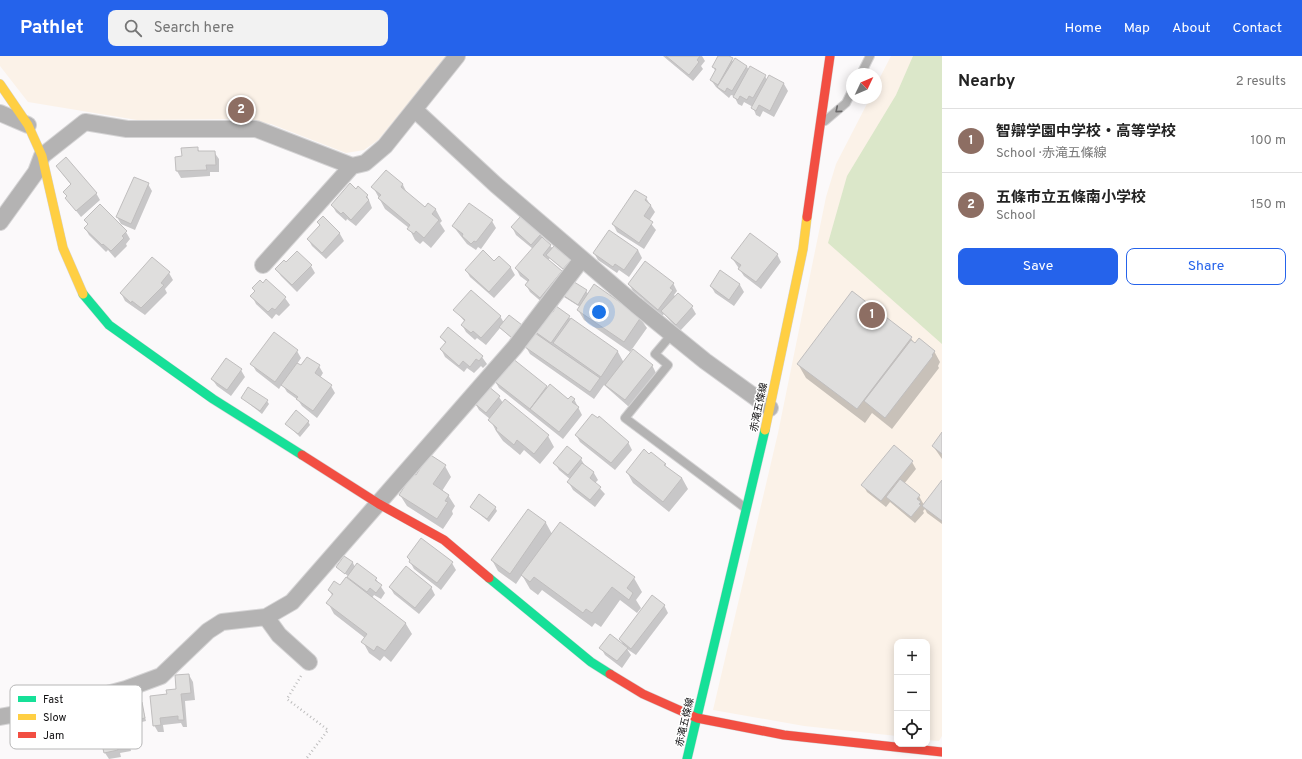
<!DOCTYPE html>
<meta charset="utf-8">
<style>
body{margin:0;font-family:Overpass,"Noto Sans JP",sans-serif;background:#f2f2f2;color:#222}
.controls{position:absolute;right:12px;bottom:12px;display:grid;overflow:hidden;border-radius:8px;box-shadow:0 2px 10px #0003}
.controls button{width:36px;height:36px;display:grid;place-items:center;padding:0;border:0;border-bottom:1px solid #e0e0e0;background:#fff;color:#222;font:20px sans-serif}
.compass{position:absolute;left:846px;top:12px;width:36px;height:36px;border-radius:50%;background:#fff;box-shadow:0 2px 10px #0003;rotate:46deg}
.you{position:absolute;left:599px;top:256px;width:14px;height:14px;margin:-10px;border:3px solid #fff;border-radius:50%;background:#1a73e8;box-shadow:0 0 0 6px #1a73e833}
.badge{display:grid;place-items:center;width:26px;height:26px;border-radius:50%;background:#2563eb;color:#fff;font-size:13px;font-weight:700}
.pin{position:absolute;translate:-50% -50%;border:2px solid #fff;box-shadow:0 1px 4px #0006}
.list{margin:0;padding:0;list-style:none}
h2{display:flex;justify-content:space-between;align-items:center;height:52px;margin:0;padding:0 16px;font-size:17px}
h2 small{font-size:13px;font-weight:400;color:#767676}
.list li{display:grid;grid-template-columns:26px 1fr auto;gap:12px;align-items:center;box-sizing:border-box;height:64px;padding:0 16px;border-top:1px solid #e0e0e0}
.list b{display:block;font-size:15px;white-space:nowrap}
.list p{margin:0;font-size:13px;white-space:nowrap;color:#767676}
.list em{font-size:13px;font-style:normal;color:#767676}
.actions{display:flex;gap:8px;padding:12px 16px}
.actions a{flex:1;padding:9px 0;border:1px solid #2563eb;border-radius:8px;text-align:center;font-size:14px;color:#2563eb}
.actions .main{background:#2563eb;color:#fff}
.icon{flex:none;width:22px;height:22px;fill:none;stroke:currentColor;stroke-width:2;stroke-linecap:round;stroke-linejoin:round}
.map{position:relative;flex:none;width:942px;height:703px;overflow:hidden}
header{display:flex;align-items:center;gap:24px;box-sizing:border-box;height:56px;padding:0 20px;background:#2563eb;color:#fff}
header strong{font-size:19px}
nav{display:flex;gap:22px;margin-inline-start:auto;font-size:14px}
.search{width:280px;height:36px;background:#f2f2f2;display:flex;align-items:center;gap:10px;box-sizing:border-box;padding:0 14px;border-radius:8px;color:#767676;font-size:15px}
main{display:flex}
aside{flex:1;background:#fff}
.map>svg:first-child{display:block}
</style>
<header>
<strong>Pathlet</strong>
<div class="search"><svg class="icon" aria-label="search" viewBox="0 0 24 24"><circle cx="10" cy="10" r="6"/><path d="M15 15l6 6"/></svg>Search here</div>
<nav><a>Home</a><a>Map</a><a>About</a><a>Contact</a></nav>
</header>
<main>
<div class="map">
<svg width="942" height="703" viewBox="0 0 942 703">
<rect width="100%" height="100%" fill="#fbf9fa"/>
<path fill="#fbf2e8" d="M 0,0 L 448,0 L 378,84 L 364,94 L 346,97 L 271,68 L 233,63 L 137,64 L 28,46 L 0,10 Z
M 891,0 L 942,0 L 942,680 L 939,685 L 927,684 L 927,586 L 897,586 L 897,680 L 804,670 L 713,654 L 778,377 L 826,141 L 836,108 L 870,42 L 876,42 L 876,29 Z"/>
<path fill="#dbe7c9" d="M 913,0 L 942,0 L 942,288 L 828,187 L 847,120 L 896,39 Z"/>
<path fill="#0003" d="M 663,0 L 702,0 L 705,5 L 701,10 L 703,13 L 693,25 Z
M 719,0 L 727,0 L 734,6 L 735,4 L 747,11 L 749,14 L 765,20 L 767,24 L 769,20 L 784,28 L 788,35 L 774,61 L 763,55 L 760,61 L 756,59 L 753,51 L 744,46 L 742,50 L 738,48 L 734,40 L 731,39 L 729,42 L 716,31 L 711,24 L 716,16 L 713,11 Z
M 197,92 L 200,96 L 214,96 L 219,103 L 219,116 L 210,116 L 210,120 L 181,122 L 177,115 Z
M 57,111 L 96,137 L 100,144 L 81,161 L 66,142 L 68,141 L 64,136 L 72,130 Z
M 386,115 L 403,129 L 408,139 L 425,152 L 428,148 L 436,154 L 442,165 L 440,167 L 445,175 L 431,192 L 423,185 L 420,188 L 415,184 L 409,172 L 385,153 L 373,131 Z
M 148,128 L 152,135 L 135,174 L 121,168 L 117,161 Z
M 356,134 L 367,139 L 372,152 L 356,170 L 347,163 L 346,165 L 336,156 L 332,149 Z
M 646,142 L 655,156 L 649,165 L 656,174 L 644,193 L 617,176 L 613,168 Z
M 323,162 L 340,178 L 344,185 L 326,203 L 312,190 L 308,183 L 321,170 Z
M 86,165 L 126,176 L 130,183 L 126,188 L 127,190 L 115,202 L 108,194 L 106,196 L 89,179 L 85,172 L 88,169 Z
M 492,165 L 496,172 L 481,193 L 478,191 L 476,194 L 467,188 L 453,170 Z
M 512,171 L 540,178 L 553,193 L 554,191 L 572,208 L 566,216 L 550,202 L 548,204 L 562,216 L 566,223 L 544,248 L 530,236 L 526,229 L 528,226 L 520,220 L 516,212 L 533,193 L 516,179 Z
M 638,194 L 642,202 L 629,221 L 619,214 L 617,217 L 598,204 L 594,197 Z
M 297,196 L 311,210 L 315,217 L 297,236 L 281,220 L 276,213 L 286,208 Z
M 777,198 L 781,206 L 761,233 L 744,220 L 732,202 Z
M 499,201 L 511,212 L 515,219 L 494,242 L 470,221 L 466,214 L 494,206 Z
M 721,216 L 740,229 L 744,236 L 734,250 L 715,237 L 711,230 Z
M 169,217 L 173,224 L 165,233 L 167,237 L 145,259 L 125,245 L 121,237 Z
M 266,225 L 285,242 L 290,249 L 279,260 L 276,258 L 272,263 L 256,248 L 252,240 L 255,236 L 253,233 L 263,228 Z
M 571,225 L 586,235 L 589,239 L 640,262 L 647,272 L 630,296 L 584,264 L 578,254 L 580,251 L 564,241 L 563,238 Z
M 673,227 L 677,235 L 674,239 L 676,241 L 678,238 L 692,251 L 696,258 L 680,275 L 664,258 L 662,260 L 646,248 L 643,243 L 633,235 L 629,228 Z
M 455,254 L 500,260 L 514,284 L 500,272 L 486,289 L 477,282 L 475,284 L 466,276 L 462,269 L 465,266 Z
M 569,261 L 571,264 L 618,296 L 624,307 L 652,309 L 656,317 L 629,351 L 604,329 L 594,343 L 530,298 L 526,291 L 539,281 L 536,275 Z
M 449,272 L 482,301 L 487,308 L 483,312 L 481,310 L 474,317 L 467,312 L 464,316 L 445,301 L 441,293 L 446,288 L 441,281 Z
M 911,282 L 915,289 L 934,295 L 940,306 L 938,310 L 939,312 L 892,373 L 872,357 L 865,367 L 806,322 L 798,308 Z
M 297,295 L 301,302 L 297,308 L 301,311 L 319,310 L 323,317 L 320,322 L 331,330 L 335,337 L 317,362 L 302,350 L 298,344 L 287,336 L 282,328 L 279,333 L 256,315 L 252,308 Z
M 241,314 L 245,321 L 231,340 L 217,330 L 212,323 Z
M 495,325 L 546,331 L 568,345 L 574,343 L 582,359 L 563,383 L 499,332 Z
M 488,331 L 499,341 L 503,347 L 548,380 L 554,391 L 540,408 L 524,394 L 520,399 L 503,385 L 496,375 L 490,363 L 479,354 L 475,347 Z
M 242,342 L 267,345 L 269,348 L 262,358 Z
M 308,365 L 310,369 L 300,381 L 287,368 Z
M 942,378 L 942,403 L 933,390 Z
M 576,379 L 628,386 L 632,394 L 615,414 L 580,386 Z
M 581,403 L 585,410 L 594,417 L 598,424 L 595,427 L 605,438 L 595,451 L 573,434 L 569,427 L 571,424 L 559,414 L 555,407 Z
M 912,406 L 916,413 L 904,428 L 919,440 L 924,449 L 942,425 L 942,468 L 927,457 L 925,453 L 923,455 L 924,457 L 915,467 L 890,446 L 886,451 L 867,436 L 863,429 Z
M 665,408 L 667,413 L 682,422 L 688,433 L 669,456 L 633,427 L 627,416 Z
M 445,410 L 451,421 L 442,435 L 448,439 L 455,450 L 452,455 L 453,458 L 443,473 L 407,450 L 400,439 L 416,421 Z
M 471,451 L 495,451 L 497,455 L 489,466 Z
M 528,454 L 546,467 L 552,478 L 634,522 L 642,536 L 636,544 L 641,552 L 637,557 L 620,544 L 601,571 L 595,567 L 592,571 L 542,534 L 538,539 L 530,533 L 522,519 L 516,528 L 498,515 L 492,504 Z
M 345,501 L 353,507 L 355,511 L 357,508 L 376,523 L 385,537 L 381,543 L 374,539 L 372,542 L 406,568 L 412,578 L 391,606 L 384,600 L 380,605 L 369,597 L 363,586 L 365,582 L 334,558 L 328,547 L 333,541 L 329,534 L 352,526 L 348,520 L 337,511 Z
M 408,502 L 452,507 L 456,514 L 441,534 L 414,513 Z
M 390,531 L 431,531 L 435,539 L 419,558 L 394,538 Z
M 664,549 L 668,557 L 636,599 L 627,593 L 631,599 L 622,612 L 605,599 L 601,592 L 624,590 L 620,583 Z
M 189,619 L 193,626 L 195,644 L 185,645 L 187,671 L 183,671 L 181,667 L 163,669 L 164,676 L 158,676 L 154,669 L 168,639 L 177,633 Z
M 118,648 L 122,656 L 131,695 L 120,697 L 121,701 L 109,703 L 105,697 L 112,678 L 111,676 L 92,680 L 94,688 L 85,690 L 81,683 L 75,658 Z
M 142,648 L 146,665 L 129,669 L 127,666 Z"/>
<path fill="#dfdedd" stroke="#c0bebe" d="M 666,0 L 700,0 L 697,4 L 699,6 L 689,19 Z
M 718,0 L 729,0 L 733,2 L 718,29 L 710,24 L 716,13 L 712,11 Z
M 735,2 L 747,10 L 732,35 L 727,32 L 725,36 L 717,31 Z
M 750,10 L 766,19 L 753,42 L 749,40 L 747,44 L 740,40 L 738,44 L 733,41 Z
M 769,19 L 784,27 L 770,55 L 759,49 L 756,55 L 751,52 Z
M 198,91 L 198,95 L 215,95 L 216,109 L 206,109 L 207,114 L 176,115 L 175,101 L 182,100 L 181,92 Z
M 66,101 L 97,137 L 76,155 L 65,142 L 67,140 L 63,136 L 71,128 L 56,110 Z
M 386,114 L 403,128 L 401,131 L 425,151 L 428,147 L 436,153 L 432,158 L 439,164 L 424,182 L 416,175 L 414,178 L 407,173 L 410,169 L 378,142 L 381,139 L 371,131 Z
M 134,121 L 149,127 L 131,168 L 116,161 Z
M 350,127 L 356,133 L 358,130 L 368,139 L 366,141 L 369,144 L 351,164 L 343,156 L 341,158 L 331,149 Z
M 635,134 L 647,141 L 645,144 L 651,149 L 644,160 L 653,166 L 639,187 L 612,168 Z
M 469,147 L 493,164 L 476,186 L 474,185 L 471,188 L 462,180 L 463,178 L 452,170 Z
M 100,148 L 127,175 L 122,180 L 124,182 L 111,195 L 103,188 L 102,189 L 84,172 L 88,168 L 84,164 Z
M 323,160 L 340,177 L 322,197 L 307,183 L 320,169 L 317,166 Z
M 521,160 L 541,178 L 531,189 L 511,171 Z
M 609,174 L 638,194 L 624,214 L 615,208 L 613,211 L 593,197 Z
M 750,177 L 778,198 L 756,226 L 738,213 L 741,209 L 731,202 Z
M 542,181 L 551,189 L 543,199 L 562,215 L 540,242 L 525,229 L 529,224 L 515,212 Z
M 554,190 L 571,204 L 563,213 L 546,199 Z
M 483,194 L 494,205 L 499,200 L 511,211 L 489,236 L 465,214 Z
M 297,195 L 312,209 L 292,229 L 275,213 L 284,204 L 286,206 Z
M 152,201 L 170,216 L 161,227 L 164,229 L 141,252 L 132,245 L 131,247 L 120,237 Z
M 645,205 L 674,227 L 670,232 L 673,234 L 658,254 L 628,228 Z
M 720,214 L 740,228 L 729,244 L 710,230 Z
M 266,223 L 286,241 L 275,254 L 272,252 L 268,256 L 250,240 L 255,235 L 252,232 L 260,224 L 263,227 Z
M 571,224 L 587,234 L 578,249 L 561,238 Z
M 594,228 L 641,261 L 624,286 L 577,254 Z
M 471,234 L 501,260 L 481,282 L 473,275 L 471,277 L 461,269 L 465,264 L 453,254 Z
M 852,235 L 912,281 L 857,353 L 797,308 Z
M 678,237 L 693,250 L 676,269 L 661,255 Z
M 556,250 L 570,260 L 551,287 L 534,275 L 549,254 L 553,256 Z
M 509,259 L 522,269 L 512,282 L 499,271 Z
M 571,262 L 618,295 L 601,321 L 553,287 Z
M 448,271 L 483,300 L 479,305 L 476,303 L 470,311 L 463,305 L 459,310 L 440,293 L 446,286 L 440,281 Z
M 274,276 L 298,294 L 275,326 L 250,308 Z
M 535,277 L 600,322 L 590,336 L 525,291 Z
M 919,282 L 935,295 L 932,299 L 933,300 L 885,362 L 864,345 L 911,284 L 915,287 Z
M 633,293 L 653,309 L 625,344 L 605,329 Z
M 307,301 L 320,309 L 315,317 L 332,329 L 313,355 L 296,343 L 298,341 L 281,329 L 297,307 L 301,309 Z
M 226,302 L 242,313 L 227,334 L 211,323 Z
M 512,302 L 547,330 L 530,353 L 494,325 Z
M 550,328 L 568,343 L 571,340 L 575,343 L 572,346 L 579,351 L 559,376 L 530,353 Z
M 488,330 L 500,340 L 486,357 L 474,347 Z
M 248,331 L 268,344 L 260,355 L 241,342 Z
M 505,343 L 549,379 L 534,398 L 517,384 L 514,389 L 496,374 L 497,372 L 488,364 Z
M 296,354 L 309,365 L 298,378 L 285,368 Z
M 592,358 L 598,362 L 599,360 L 629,386 L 611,407 L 575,379 Z
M 942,376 L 942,398 L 932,390 Z
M 894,389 L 913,405 L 881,445 L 861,429 Z
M 567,390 L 582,402 L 568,419 L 553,407 Z
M 644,393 L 649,398 L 651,396 L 666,408 L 664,409 L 682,422 L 663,446 L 626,416 Z
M 429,398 L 446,409 L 433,428 L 449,439 L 445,445 L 448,446 L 437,463 L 399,439 L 413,417 L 416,419 Z
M 582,407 L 594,416 L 590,422 L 601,431 L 590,444 L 567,426 Z
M 900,423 L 920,439 L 917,443 L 921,446 L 919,448 L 921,449 L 911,461 L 886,441 Z
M 942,424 L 942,465 L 922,450 Z
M 479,438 L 496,451 L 487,463 L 470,451 Z
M 528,453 L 546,466 L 510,518 L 491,504 Z
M 560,466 L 635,521 L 627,532 L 633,537 L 629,544 L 612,531 L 592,557 L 586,553 L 583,557 L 534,521 L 530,526 L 521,519 Z
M 421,482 L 453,506 L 437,527 L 409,506 L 410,504 L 407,501 Z
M 344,500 L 353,506 L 345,518 L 336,511 Z
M 357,507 L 377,522 L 375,524 L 382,529 L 376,537 L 370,532 L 367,536 L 347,521 Z
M 406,510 L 432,531 L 415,552 L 389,531 Z
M 346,521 L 406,567 L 385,595 L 377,590 L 374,595 L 361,586 L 367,578 L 326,547 L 333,538 L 328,534 L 334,525 L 340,529 Z
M 652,539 L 665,549 L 631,593 L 619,583 Z
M 610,578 L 628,592 L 617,605 L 599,592 Z
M 189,618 L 191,637 L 181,638 L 184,664 L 178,664 L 178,660 L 160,662 L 161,669 L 153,670 L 150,640 L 167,638 L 166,634 L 176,633 L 175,619 Z
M 142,646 L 145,662 L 126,666 L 123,650 Z
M 125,674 L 128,688 L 117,690 L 118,694 L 104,697 L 100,680 Z"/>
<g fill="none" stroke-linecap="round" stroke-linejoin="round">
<g stroke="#d5d4d5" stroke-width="10">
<path id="lane" d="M 861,18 L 870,0
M 825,65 L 846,47 L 852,35
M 672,278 L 655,298 L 668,309 L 625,362 L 744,451"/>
</g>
<g stroke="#d5d4d5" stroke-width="18">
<path id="street" d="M 415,54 L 496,129 L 636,249 L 705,305 L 770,352
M 0,57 L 28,69
M 0,166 L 36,116 L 42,100 L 85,66 L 127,73 L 256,73 L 352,110 L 365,107 L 385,90 L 457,0
M 263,209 L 352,110
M 266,561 L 279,579 L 309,606
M 0,661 L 67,649 L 126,633 L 161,620 L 208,575 L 222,566 L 266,561 L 292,546 L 515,291 L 582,203"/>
</g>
<g stroke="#d5d4d5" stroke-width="10">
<path id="fast" d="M 83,238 L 109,269 L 213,343 L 302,399
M 489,522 L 591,606 L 610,618
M 687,703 L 765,374"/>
</g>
<g stroke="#d5d4d5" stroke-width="10">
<path id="slow" d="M 0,28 L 28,69 L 42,100 L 63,192 L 83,238
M 765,374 L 803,193 L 807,161"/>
</g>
<g stroke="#d5d4d5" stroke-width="10">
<path id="jam" d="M 807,161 L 830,0
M 302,399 L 379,448 L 444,484 L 489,522
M 610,618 L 643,638 L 697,662 L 784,679 L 942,696"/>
</g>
<path stroke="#bdbdbd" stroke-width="2.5" stroke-dasharray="1 3" stroke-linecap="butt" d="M 301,620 L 287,643 L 328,674 L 306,703"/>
<use href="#lane" stroke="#b4b3b3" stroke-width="8"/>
<use href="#street" stroke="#b4b3b3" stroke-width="16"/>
<use href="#fast" stroke="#16e098" stroke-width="9"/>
<use href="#slow" stroke="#ffcf43" stroke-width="9"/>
<use href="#jam" stroke="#f24e42" stroke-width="9"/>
</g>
<defs><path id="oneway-chevron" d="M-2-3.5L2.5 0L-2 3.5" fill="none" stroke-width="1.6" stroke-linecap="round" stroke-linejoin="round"/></defs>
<use stroke="#6a696a" href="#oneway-chevron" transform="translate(838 54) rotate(140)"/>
<g text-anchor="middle" stroke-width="3" stroke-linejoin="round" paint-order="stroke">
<g font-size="10" fill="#100f10" stroke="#fff">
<text transform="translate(758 351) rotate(-78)" y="4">赤滝五條線</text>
<text transform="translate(684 666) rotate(-77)" y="4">赤滝五條線</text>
</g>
</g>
<rect x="10" y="629" width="132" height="64" rx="6" fill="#fff" stroke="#b7b7b7" stroke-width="1"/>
<rect x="18" y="640" width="18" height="6" fill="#16e098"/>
<rect x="18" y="658" width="18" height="6" fill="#ffcf43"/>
<rect x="18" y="676" width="18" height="6" fill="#f24e42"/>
<g font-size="11" fill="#100f10">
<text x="43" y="647">Fast</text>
<text x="43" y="665">Slow</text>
<text x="43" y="683">Jam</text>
</g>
</svg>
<div class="controls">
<button>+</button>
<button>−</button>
<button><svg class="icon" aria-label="locate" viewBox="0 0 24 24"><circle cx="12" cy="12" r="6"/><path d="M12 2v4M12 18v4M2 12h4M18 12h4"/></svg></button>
</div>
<svg class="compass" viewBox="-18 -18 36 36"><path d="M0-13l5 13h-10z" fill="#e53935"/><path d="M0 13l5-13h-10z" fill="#767676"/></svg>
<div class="you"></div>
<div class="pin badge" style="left:872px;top:259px;background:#8d6e63">1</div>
<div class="pin badge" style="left:241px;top:54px;background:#8d6e63">2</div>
</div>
<aside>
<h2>Nearby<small>2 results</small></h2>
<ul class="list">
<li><span class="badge" style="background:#8d6e63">1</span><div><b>智辯学園中学校・高等学校</b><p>School · 赤滝五條線</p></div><em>100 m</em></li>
<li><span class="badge" style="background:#8d6e63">2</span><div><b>五條市立五條南小学校</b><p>School</p></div><em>150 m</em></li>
</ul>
<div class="actions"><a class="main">Save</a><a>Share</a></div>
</aside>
</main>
